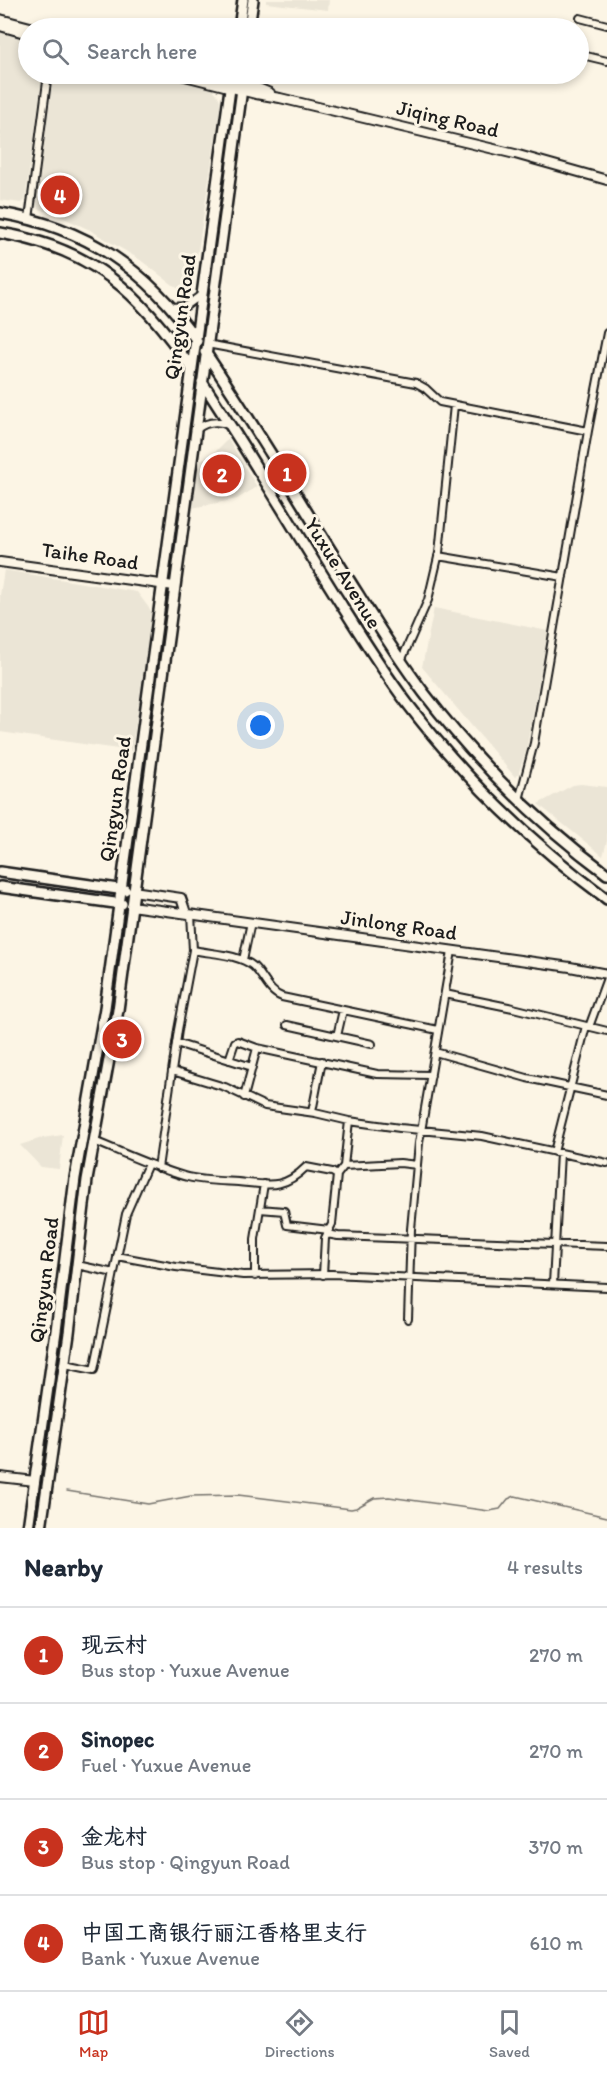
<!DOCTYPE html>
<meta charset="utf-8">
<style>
body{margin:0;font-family:Itim,"LXGW WenKai TC",sans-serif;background:#f2f2f3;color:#1f2937}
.you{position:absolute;left:261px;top:726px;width:21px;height:21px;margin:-15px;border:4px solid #fff;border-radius:50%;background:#1a73e8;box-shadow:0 0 0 9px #1a73e833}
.badge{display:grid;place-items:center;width:39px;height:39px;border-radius:50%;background:#c8321e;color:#fff;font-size:20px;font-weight:700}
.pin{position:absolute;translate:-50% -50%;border:3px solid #fff;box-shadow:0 2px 6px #0006}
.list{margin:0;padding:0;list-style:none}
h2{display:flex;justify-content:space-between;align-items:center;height:78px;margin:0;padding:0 24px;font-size:26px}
h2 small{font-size:20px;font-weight:400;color:#747a83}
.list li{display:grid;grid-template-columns:39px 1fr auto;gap:18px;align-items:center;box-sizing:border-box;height:96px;padding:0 24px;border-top:2px solid #e0e1e3}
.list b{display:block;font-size:22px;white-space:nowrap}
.list p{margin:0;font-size:20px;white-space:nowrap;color:#747a83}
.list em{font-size:20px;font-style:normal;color:#747a83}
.icon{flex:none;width:33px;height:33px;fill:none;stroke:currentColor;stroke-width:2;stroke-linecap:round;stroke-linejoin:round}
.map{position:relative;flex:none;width:607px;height:1528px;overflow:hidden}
.search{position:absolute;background:#fff;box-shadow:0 3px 9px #0003;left:18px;right:18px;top:18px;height:66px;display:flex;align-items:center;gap:15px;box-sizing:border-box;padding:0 21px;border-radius:33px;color:#747a83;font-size:22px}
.sheet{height:462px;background:#fff}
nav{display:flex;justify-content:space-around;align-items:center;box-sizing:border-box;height:84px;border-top:2px solid #e0e1e3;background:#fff;font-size:16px;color:#747a83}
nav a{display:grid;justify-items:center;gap:3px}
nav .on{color:#c8321e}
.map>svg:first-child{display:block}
</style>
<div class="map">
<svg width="607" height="1528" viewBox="0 0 607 1528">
<rect width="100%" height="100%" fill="#fcf5e5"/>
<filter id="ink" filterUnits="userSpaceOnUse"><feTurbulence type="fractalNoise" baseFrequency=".0167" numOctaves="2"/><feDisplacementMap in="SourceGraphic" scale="12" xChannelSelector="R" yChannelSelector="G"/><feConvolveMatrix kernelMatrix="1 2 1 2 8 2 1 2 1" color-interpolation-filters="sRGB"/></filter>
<g filter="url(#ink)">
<path fill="#ebe5d6" d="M 266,0 L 329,0 L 328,10 L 266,3 Z
M 0,29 L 28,37 L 28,74 L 43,74 L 25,201 L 21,203 L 0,200 Z
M 53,74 L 159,74 L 211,87 L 217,94 L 221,102 L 192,289 L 185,294 L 139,259 L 90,230 L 53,213 L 39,209 L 35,205 Z
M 228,439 L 257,487 L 237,499 L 192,508 L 197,461 L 212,455 Z
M 4,570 L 137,592 L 152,612 L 132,751 L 0,732 L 0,595 Z
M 434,608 L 548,631 L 526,751 L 518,775 L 515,777 L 422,667 Z
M 581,784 L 607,787 L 607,841 L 603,856 L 538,804 L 573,785 Z
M 63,1135 L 59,1169 L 41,1167 L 20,1145 L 42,1138 Z"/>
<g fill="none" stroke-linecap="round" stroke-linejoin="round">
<path stroke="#75726c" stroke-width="1.5" d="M 67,1491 L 148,1504 L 191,1496 L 238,1495 L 351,1509 L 356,1508 L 374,1498 L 389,1497 L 489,1511 L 500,1509 L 508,1499 L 515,1496 L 607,1517"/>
<g stroke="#1c1c1c" stroke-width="10">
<path id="minor" d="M 580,18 L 607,25
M 578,54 L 607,61
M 29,219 L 48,74
M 172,307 L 186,306 L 201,295
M 207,344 L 416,383 L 425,388 L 440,402 L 588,431
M 196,430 C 207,421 218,420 230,426
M 438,556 L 563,577
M 401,661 L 428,600 L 439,553 L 454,405
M 519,800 L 534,743 L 588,431 L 607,333
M 193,950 C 212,954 238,954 253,966 C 264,976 268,992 282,997 L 438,1030
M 243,960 L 251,922
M 445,994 L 513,1008 L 607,1031
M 287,1025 L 372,1044
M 589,1027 L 607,978
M 337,1036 L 343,1010
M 176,1043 L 252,1067
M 435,1052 L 527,1078 L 607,1095
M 229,1060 L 235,1042 L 238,1041 L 257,1048
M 172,1071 L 225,1087 L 265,1106 L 315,1113 L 349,1121 L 400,1128 L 482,1136 L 607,1163
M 244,1097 L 257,1048 L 377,1074 L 431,1075
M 312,1112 L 322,1061
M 94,1141 C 124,1153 153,1167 184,1176 C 201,1181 220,1181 238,1182 C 269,1185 283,1190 306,1167 L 332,1172 L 337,1175
M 554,1152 L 586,1026
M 344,1166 L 400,1163 L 417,1165
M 158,1168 L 178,1030 L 193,950 L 191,914
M 260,1209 L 284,1211 L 287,1225 L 329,1230
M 327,1234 L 338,1236 L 607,1246
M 117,1256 L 176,1267 L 243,1275 L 332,1274 L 607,1287
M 77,1265 L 114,1273
M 323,1275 L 325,1238 L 332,1224 L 337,1175 L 344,1166 L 349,1121
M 255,1276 L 255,1239 L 264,1184
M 553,1284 L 560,1153
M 408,1319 L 411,1229 L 419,1143 L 452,951
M 65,1364 L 94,1370 L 126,1214 L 148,1164"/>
</g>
<g stroke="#1c1c1c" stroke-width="12">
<path id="tertiary" d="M 0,19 L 34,28
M 0,26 L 28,34
M 177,74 L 256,94 L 280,98 L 515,154 L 607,180
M 203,74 L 258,88 L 270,93
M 0,562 L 174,586
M 133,891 L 181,898 L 186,913
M 131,906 L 570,967 L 607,974
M 0,1477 L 35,1481"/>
</g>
<g stroke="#1c1c1c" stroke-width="14">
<path id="secondary" d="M 239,28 L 243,0
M 249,28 L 253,0
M 0,213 C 86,227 148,270 197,341
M 0,233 C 93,248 141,294 192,369
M 205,352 C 259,431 307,514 358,594 C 379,628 400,661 424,693 C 476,761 538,823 607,874
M 202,382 C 250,454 293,528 339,601 C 361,636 382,670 407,703 C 464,778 531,843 607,899
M 0,872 L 125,890
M 0,887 L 122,904
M 28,1528 L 56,1331 L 75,1178 L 105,1008 L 232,74
M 41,1528 L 69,1333 L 87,1180 L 118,1010 L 244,74"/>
</g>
<use href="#minor" stroke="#fcf5e5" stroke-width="6"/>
<use href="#tertiary" stroke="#fcf5e5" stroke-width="8"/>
<use href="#secondary" stroke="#fcf5e5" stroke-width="9"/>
</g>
</g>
<g text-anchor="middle" stroke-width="6" stroke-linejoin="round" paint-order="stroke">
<g font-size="21" fill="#1c1c1c" stroke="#fcf5e5">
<text transform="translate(448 119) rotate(13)" y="7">Jiqing Road</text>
<text transform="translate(180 317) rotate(-82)" y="7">Qingyun Road</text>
<text transform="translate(90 556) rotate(8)" y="7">Taihe Road</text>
<text transform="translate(343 573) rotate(58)" y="7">Yuxue Avenue</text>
<text transform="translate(115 799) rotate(-82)" y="7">Qingyun Road</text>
<text transform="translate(399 925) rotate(8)" y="7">Jinlong Road</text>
<text transform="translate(44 1280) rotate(-83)" y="7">Qingyun Road</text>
</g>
</g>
</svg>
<div class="you"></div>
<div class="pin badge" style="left:287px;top:473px">1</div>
<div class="pin badge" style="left:222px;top:474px">2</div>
<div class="pin badge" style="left:122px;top:1039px">3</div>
<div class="pin badge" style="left:60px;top:195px">4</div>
<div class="search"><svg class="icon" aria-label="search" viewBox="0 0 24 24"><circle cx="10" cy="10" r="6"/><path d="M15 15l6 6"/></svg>Search here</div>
</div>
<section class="sheet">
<h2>Nearby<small>4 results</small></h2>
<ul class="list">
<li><span class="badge">1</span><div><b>现云村</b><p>Bus stop · Yuxue Avenue</p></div><em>270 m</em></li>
<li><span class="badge">2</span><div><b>Sinopec</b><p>Fuel · Yuxue Avenue</p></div><em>270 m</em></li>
<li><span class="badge">3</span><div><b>金龙村</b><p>Bus stop · Qingyun Road</p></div><em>370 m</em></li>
<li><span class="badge">4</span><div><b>中国工商银行丽江香格里支行</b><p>Bank · Yuxue Avenue</p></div><em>610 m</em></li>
</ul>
</section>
<nav>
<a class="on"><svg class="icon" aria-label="map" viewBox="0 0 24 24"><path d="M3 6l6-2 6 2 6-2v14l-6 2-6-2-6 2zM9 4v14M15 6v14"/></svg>Map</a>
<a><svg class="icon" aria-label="directions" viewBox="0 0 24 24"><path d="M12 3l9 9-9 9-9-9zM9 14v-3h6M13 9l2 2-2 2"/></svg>Directions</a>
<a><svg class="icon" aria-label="saved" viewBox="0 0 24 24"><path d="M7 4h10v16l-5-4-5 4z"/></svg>Saved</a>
</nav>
